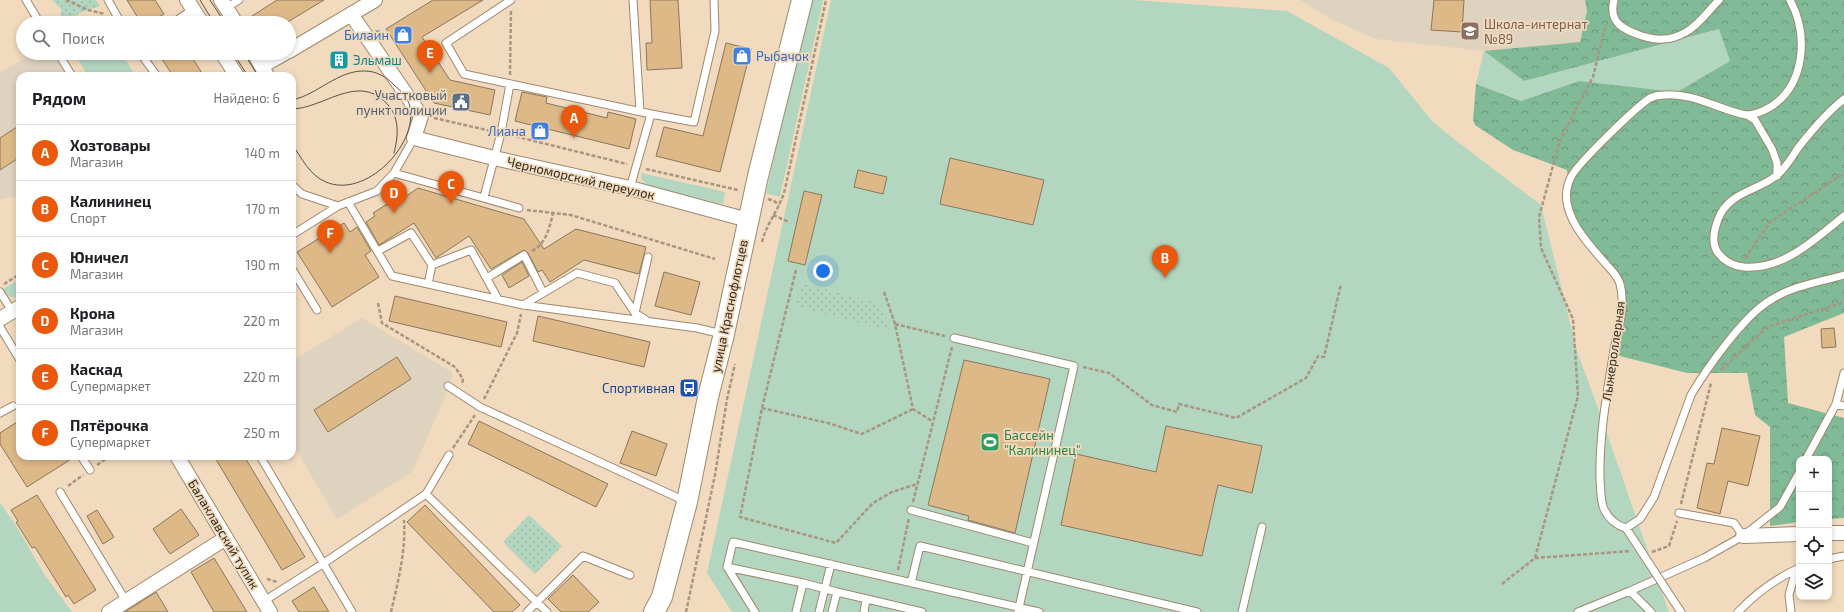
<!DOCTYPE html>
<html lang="ru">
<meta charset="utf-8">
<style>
body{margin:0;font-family:"Exo 2",sans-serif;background:#f2f2f2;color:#202124}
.controls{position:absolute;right:12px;bottom:12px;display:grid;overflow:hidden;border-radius:8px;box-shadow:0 2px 6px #0003}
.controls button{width:36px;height:36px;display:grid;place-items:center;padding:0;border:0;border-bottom:1px solid #e0e0e0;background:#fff;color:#202124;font:20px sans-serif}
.you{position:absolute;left:823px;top:271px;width:14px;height:14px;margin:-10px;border:3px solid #fff;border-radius:50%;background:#1a73e8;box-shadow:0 0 0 6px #1a73e833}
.badge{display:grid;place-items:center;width:26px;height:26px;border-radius:50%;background:#ea580c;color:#fff;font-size:13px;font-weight:700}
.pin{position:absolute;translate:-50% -33px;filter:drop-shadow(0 1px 2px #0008)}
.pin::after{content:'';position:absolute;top:21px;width:14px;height:12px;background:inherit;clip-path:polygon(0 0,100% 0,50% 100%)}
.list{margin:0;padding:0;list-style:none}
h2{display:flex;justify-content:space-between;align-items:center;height:52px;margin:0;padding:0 16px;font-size:17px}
h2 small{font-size:13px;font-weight:400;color:#757577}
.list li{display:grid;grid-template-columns:26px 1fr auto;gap:12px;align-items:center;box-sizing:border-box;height:56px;padding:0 16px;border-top:1px solid #e0e0e0}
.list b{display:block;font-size:15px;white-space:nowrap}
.list p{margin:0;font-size:13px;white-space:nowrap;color:#757577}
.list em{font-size:13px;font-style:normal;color:#757577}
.icon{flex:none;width:22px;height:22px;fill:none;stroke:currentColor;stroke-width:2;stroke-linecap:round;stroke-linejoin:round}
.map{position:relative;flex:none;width:1844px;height:612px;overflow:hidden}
.search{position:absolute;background:#fff;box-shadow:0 2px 6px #0003;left:16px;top:16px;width:280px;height:44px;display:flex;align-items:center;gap:10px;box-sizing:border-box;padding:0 14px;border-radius:22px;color:#757577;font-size:15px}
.panel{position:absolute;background:#fff;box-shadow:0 2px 6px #0003;left:16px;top:72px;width:280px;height:388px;border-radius:12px}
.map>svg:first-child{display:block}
</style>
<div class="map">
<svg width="1844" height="612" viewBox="0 0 1844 612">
<defs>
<pattern id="forest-crowns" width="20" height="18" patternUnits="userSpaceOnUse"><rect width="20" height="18" fill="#81ba97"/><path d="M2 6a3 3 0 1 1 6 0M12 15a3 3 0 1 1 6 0" fill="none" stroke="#6a977b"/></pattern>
<pattern id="park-dots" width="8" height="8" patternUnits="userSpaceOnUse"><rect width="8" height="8" fill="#b3d6c0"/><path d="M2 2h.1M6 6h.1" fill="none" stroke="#9ab8a5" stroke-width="1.8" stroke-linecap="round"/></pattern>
</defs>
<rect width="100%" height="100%" fill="#f1dabd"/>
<path fill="#ded3bf" d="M 1300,0 L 1585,0 L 1587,11 L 1580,42 L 1484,51 L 1376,39 L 1333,20 Z
M 33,53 L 53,53 L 67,76 L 20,76 L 20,195 L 0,200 L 0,73 Z
M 362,318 L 453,373 L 445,397 L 412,472 L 337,519 L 292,443 L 292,361 Z"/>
<path fill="#b3d6c0" d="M 812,0 L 823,0 L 780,197 L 766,193 L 806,17 Z
M 831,0 L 1133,0 L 1287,11 L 1389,68 L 1433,122 L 1450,136 L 1541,205 L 1577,351 L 1602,419 L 1669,612 L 732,612 L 707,573 Z
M 1720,29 L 1730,61 L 1677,92 L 1579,81 L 1521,101 L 1476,84 L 1484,51 L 1524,81 Z
M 74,53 L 121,53 L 134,73 L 133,76 L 88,76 Z
M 641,173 L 725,192 L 723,204 L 650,187 L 642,180 Z
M 20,279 L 20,296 C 11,300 8,296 3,289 Z
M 0,503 L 15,524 L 44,574 L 72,612 L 0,612 Z"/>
<path fill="url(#forest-crowns)" d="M 1585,0 L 1844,0 L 1844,313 L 1784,337 L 1788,403 L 1844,418 L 1844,518 L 1829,519 L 1829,459 L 1799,459 L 1799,522 L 1770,526 L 1770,427 L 1755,415 L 1747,373 L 1687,373 L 1616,355 L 1625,285 L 1574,227 L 1567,170 L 1513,150 L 1475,125 L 1473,120 L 1476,84 L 1521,101 L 1579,81 L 1677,92 L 1730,61 L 1719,29 L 1524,81 L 1484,51 L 1580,42 L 1587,11 Z"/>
<path fill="url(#park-dots)" d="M 52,0 L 96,0 L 100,6 L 79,13 L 66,23 L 61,23 L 61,9 Z
M 801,283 L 881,304 L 890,331 L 795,306 Z
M 529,515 L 562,546 L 535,574 L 503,542 Z"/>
<path fill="#deb988" stroke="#8a765c" d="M 127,0 L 155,0 L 164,14 L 149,23 L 141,23 Z
M 277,0 L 324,0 L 286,23 L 256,23 L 252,16 Z
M 433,0 L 483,0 L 422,37 L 450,80 L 495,90 L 490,115 L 434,103 L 386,29 Z
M 650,0 L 678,0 L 682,68 L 647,70 L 646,43 L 652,43 Z
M 1434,0 L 1464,0 L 1462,32 L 1431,30 Z
M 726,43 L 751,49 L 720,172 L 656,156 L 664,127 L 703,136 Z
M 172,53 L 189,53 L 204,76 L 173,76 L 162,59 Z
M 522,92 L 547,97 L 546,103 L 607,118 L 608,112 L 636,119 L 629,149 L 515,121 Z
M 20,125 L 20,157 L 0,170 L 0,138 Z
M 950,158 L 1044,180 L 1033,225 L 940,204 Z
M 858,170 L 887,177 L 883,194 L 854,187 Z
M 418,188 L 524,219 L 544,249 L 576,229 L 646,247 L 639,274 L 584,260 L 550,282 L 542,270 L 538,272 L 528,253 L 524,250 L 491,269 L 469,236 L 436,258 L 414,223 L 379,245 L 366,222 L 375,216 L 373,213 L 400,196 L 402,199 Z
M 804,191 L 822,195 L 805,265 L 788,261 Z
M 344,223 L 350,232 L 357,227 L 371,251 L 365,255 L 379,277 L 332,307 L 297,252 Z
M 522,262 L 529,276 L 509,288 L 502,275 Z
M 664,272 L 700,282 L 691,315 L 655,306 Z
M 395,296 L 507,322 L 501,347 L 389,321 Z
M 538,316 L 650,342 L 644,367 L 533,341 Z
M 1834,328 L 1836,347 L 1822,348 L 1821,329 Z
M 397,357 L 411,379 L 328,432 L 314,410 Z
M 964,360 L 1050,379 L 1015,533 L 968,520 L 969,516 L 928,505 Z
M 20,420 L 20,456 L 76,456 L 27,487 L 0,444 L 0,433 Z
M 479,421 L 608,484 L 596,507 L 468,444 Z
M 1166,426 L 1262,446 L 1252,493 L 1218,485 L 1202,556 L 1061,525 L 1076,454 L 1156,472 Z
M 1722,428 L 1760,436 L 1748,486 L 1728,481 L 1720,514 L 1697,508 L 1707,463 L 1714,464 Z
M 632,431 L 667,444 L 656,476 L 620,463 Z
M 214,456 L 244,456 L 305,557 L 282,570 Z
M 37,495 L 96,590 L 74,604 L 68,595 L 66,597 L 35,547 L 32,548 L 16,522 L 18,521 L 11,510 Z
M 425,505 L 520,605 L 512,612 L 494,612 L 407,522 Z
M 181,509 L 199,535 L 170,554 L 153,529 Z
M 97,510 L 114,537 L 103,544 L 87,516 Z
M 214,558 L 247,612 L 214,612 L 191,572 Z
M 573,575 L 599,602 L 588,612 L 561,612 L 548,599 Z
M 314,587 L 329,612 L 299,612 L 292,601 Z
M 156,592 L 168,612 L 125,612 Z"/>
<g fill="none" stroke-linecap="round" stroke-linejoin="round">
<g stroke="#9e896e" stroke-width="9">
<path id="lane" d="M 26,0 L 40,23
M 108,0 L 121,23
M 511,0 L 446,43 L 464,74 L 651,114 L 694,122 L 715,31 L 714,0
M 633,0 L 640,111
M 1614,0 C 1608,23 1624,30 1642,36 C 1649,38 1655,40 1663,39 C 1671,39 1679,36 1686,32 C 1699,25 1709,10 1719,0
M 1790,0 C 1808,33 1806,83 1772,106 C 1764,111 1756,115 1746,115 C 1720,110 1692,92 1664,95 C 1659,95 1654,96 1650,98 C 1636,107 1578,163 1571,177 C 1566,187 1565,196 1568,207 C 1573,228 1592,248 1606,264 C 1611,270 1618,276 1620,284 C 1626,304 1618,330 1614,350 C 1607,393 1599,435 1600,479 C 1601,489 1600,500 1604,509 C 1608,518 1617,526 1626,528 L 1640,519 L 1654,497 L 1691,395 C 1707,368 1743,317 1769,301 C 1791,286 1819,282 1844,275
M 226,8 L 239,0
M 173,23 L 193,9
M 58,53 L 72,76
M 140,53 L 157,76
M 1844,99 C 1826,113 1812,130 1798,148 C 1792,157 1785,169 1776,176 C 1758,190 1733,192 1721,213 C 1715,225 1710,242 1718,253 C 1725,262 1734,266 1744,267 C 1784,270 1815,239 1844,216
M 1747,115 L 1755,120 L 1772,149 L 1777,163 L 1777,176
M 394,173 L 519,208
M 292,185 L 302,194 L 338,206 L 377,191 L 394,173 L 414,138
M 630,188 L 651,114
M 484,197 L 501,133 L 510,84
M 348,202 L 392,276 L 523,305 L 697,328 L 722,334
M 292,235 L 338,206
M 378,251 L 411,233 L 432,265
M 292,269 L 317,310
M 487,278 L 524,255 L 543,292
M 428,284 L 432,265 L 471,250 L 498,299
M 0,292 L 12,311
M 523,305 L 577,273 L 615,283 L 635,313 L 646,320
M 635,313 L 648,257
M 0,327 L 20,360
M 954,338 L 1074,366 L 1018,612
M 448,386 L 480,407 L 685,501
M 1836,404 L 1844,406
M 0,413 L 13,406
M 81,456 L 90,470
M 260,456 L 352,612
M 1806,459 L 1836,404 L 1844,373
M 60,492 L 126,601
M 426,494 L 547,612
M 911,510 L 1033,543
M 1679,513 L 1734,523 L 1743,536
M 1626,528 L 1643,554
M 1829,559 L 1844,556
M 727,567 L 803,583
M 911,583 L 920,546 L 1197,612
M 1630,591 L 1651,612
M 1673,600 L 1681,612
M 264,601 L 324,563 L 426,494 L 449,455
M 527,612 L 583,556 L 630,575
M 755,612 L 727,567 L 733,542 L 1039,612
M 796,612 L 803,583 L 837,592
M 819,612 L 831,564
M 832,612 L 837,592 L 922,612
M 864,612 L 866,599
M 1242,612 L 1262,527
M 1578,612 L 1630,591 L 1704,558 L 1743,536 L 1780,507 L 1799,473
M 1738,612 C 1756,593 1775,579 1799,568
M 1791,612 L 1789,595 L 1796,570"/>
</g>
<g stroke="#9e896e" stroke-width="16">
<path id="street" d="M 187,0 L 202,23
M 221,0 L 236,23
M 351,14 L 421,116 L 414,138 L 494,158 L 630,188 L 748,220
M 289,51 L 375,0
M 222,53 L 237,76
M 254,53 L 267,76
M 262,66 L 285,53
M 0,319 L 20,307
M 177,456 L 270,612
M 1829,533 L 1844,533
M 1743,536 L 1799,534
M 109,612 L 226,538"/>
</g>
<g stroke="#9e896e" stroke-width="22">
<path id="secondary" d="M 654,612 L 662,597 L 687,502 L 708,397 L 724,334 L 758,176 L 802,0"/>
</g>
<path stroke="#a89680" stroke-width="2.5" stroke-dasharray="4 2" stroke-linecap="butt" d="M 66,0 L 88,10 L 105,14
M 510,75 L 511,10
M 434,118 L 491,131
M 510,135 L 627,164
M 646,169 L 738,190
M 768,199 L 774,201 L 779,205
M 527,210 L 571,215 L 715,259
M 773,215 L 789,222
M 762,242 C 767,222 780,209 785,189 L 826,0
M 532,251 C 547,242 549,229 553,213
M 1745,258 L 1770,222 L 1844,173
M 796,270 L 762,408 L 740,517 L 836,543 L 873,503 L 892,492 L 917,484
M 4,284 L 20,274
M 884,292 L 895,324 L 913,409 L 932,421
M 378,303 L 382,323 L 455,367 L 463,379 L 462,385
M 895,324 L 945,336
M 1083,367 L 1109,373 L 1152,405 L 1177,412 L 1179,404 L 1236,418 L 1306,378 L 1318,356 L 1324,357 L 1341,284
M 1721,370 L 1767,327 L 1844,302
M 484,399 L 517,333 L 521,314
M 762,408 L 828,423 L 862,434 L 913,409
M 453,448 L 475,415
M 97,465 L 110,456
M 68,486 L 83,475
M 913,502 L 952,347
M 1681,504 L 1711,383
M 1652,552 L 1669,546 L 1677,521
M 1535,558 L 1631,551
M 898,570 L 909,518
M 267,579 L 277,582
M 1502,584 L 1535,558 L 1578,396 L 1573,319 L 1541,248 L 1539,217 L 1560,140 L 1593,77 L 1606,24
M 391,612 C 398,582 406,551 404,520
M 686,612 L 715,475 L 727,399 L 735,364"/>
<use href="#lane" stroke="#fff" stroke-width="7"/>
<use href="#street" stroke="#fff" stroke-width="14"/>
<use href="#secondary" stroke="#fff" stroke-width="20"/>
<path stroke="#5d5142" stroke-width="1" d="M 200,0 L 214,23
M 210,0 L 225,23
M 233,53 L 248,76
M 244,53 L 258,76
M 292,100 C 317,95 338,70 365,71 C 376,71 387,77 394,85 C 401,91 408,97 410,107 C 418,145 365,199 326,182 C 310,176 301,157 292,144
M 292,109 C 326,108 359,71 389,106 C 400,120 398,137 394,153"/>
<g stroke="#9e896e" stroke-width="9" stroke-linecap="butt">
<path id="lane-bridge" d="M 1643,554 L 1673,600"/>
</g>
<use href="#lane-bridge" stroke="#fff" stroke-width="7"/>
</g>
<defs>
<g id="school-square" transform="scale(1)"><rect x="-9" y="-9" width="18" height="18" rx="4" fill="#8d6e63" stroke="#f1dabd"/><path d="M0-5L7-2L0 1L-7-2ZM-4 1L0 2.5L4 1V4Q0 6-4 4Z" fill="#fff"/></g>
<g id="shop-square" transform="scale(1)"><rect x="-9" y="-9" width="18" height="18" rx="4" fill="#3f7fe0" stroke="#f1dabd"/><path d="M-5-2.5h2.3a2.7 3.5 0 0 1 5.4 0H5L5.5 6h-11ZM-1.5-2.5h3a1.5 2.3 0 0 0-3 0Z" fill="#fff"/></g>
<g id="building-square" transform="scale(1)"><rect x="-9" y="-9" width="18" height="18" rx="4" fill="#0f9aa8" stroke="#f1dabd"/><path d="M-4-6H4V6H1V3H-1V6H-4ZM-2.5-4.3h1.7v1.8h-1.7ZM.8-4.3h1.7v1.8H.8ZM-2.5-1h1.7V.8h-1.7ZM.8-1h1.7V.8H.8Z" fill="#fff"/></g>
<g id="civic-square" transform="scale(1)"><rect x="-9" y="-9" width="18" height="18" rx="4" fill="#5c6f8a" stroke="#f1dabd"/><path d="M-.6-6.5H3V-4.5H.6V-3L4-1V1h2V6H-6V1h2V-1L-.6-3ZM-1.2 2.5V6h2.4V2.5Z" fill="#fff"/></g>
<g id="bus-square" transform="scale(1)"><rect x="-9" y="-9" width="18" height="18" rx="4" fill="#1a4fb4" stroke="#f1dabd"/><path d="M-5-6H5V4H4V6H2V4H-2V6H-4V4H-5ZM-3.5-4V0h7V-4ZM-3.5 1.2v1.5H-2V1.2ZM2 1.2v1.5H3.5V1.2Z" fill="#fff"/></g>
<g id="stadium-square" transform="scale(1)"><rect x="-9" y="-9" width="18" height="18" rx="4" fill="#2e9e5b" stroke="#f1dabd"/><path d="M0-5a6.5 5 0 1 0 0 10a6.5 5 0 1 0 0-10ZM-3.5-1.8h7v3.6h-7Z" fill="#fff"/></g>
</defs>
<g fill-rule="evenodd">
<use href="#school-square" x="1470" y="31"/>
<use href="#shop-square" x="403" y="35"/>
<use href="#shop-square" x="742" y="56"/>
<use href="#building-square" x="339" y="60"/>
<use href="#civic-square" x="461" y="102"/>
<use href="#shop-square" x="540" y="131"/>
<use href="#bus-square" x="689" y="388"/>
<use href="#stadium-square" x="990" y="442"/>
</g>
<g text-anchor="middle" stroke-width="3.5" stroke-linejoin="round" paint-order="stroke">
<g font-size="13" fill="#785e54" stroke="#f1dabd" text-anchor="start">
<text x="1484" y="29">Школа-интернат<tspan x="1484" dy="15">№89</tspan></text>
</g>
<g font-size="13" fill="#366cbe" stroke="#f1dabd" text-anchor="end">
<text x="389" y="40">Билайн</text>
<text x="756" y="61" text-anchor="start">Рыбачок</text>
<text x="526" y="136">Лиана</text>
</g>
<g font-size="13" fill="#0d838f" stroke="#f1dabd" text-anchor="start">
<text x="353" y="65">Эльмаш</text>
</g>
<g font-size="13" fill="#4e5e75" stroke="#f1dabd" text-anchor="end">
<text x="447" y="100">Участковый<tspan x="447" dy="15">пункт полиции</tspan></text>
</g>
<g font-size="13" fill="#332a1f" stroke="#f1dabd">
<text transform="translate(581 178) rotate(13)" y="5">Черноморский переулок</text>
<text transform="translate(729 306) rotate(-78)" y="5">улица Краснофлотцев</text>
<text transform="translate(1613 351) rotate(-82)" y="5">Лыжероллерная</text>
<text transform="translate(224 534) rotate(59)" y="5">Балаклавский тупик</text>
</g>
<g font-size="13" fill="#164399" stroke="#f1dabd" text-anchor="end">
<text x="675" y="393">Спортивная</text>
</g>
<g font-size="13" fill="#27864d" stroke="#f1dabd" text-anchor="start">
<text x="1004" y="440">Бассейн<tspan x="1004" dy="15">"Калининец"</tspan></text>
</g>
</g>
</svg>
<div class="controls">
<button>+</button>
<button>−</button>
<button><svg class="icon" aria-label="locate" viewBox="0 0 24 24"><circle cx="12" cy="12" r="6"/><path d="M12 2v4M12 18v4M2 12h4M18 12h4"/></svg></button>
<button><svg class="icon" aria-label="layers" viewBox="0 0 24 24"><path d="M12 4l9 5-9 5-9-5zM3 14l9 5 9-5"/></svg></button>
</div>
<div class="you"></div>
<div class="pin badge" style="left:574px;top:138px">A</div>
<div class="pin badge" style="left:1165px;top:278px">B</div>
<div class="pin badge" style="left:451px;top:204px">C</div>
<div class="pin badge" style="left:394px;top:213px">D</div>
<div class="pin badge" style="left:430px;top:73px">E</div>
<div class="pin badge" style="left:330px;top:253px">F</div>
<div class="search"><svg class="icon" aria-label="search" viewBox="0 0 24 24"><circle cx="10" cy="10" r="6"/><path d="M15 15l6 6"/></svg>Поиск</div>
<section class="panel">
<h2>Рядом<small>Найдено: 6</small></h2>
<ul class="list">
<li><span class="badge">A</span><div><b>Хозтовары</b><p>Магазин</p></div><em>140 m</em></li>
<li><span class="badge">B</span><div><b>Калининец</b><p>Спорт</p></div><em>170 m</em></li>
<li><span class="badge">C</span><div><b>Юничел</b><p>Магазин</p></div><em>190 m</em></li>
<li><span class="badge">D</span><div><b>Крона</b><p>Магазин</p></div><em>220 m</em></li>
<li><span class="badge">E</span><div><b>Каскад</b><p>Супермаркет</p></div><em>220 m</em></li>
<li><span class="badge">F</span><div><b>Пятёрочка</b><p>Супермаркет</p></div><em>250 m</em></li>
</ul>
</section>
</div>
